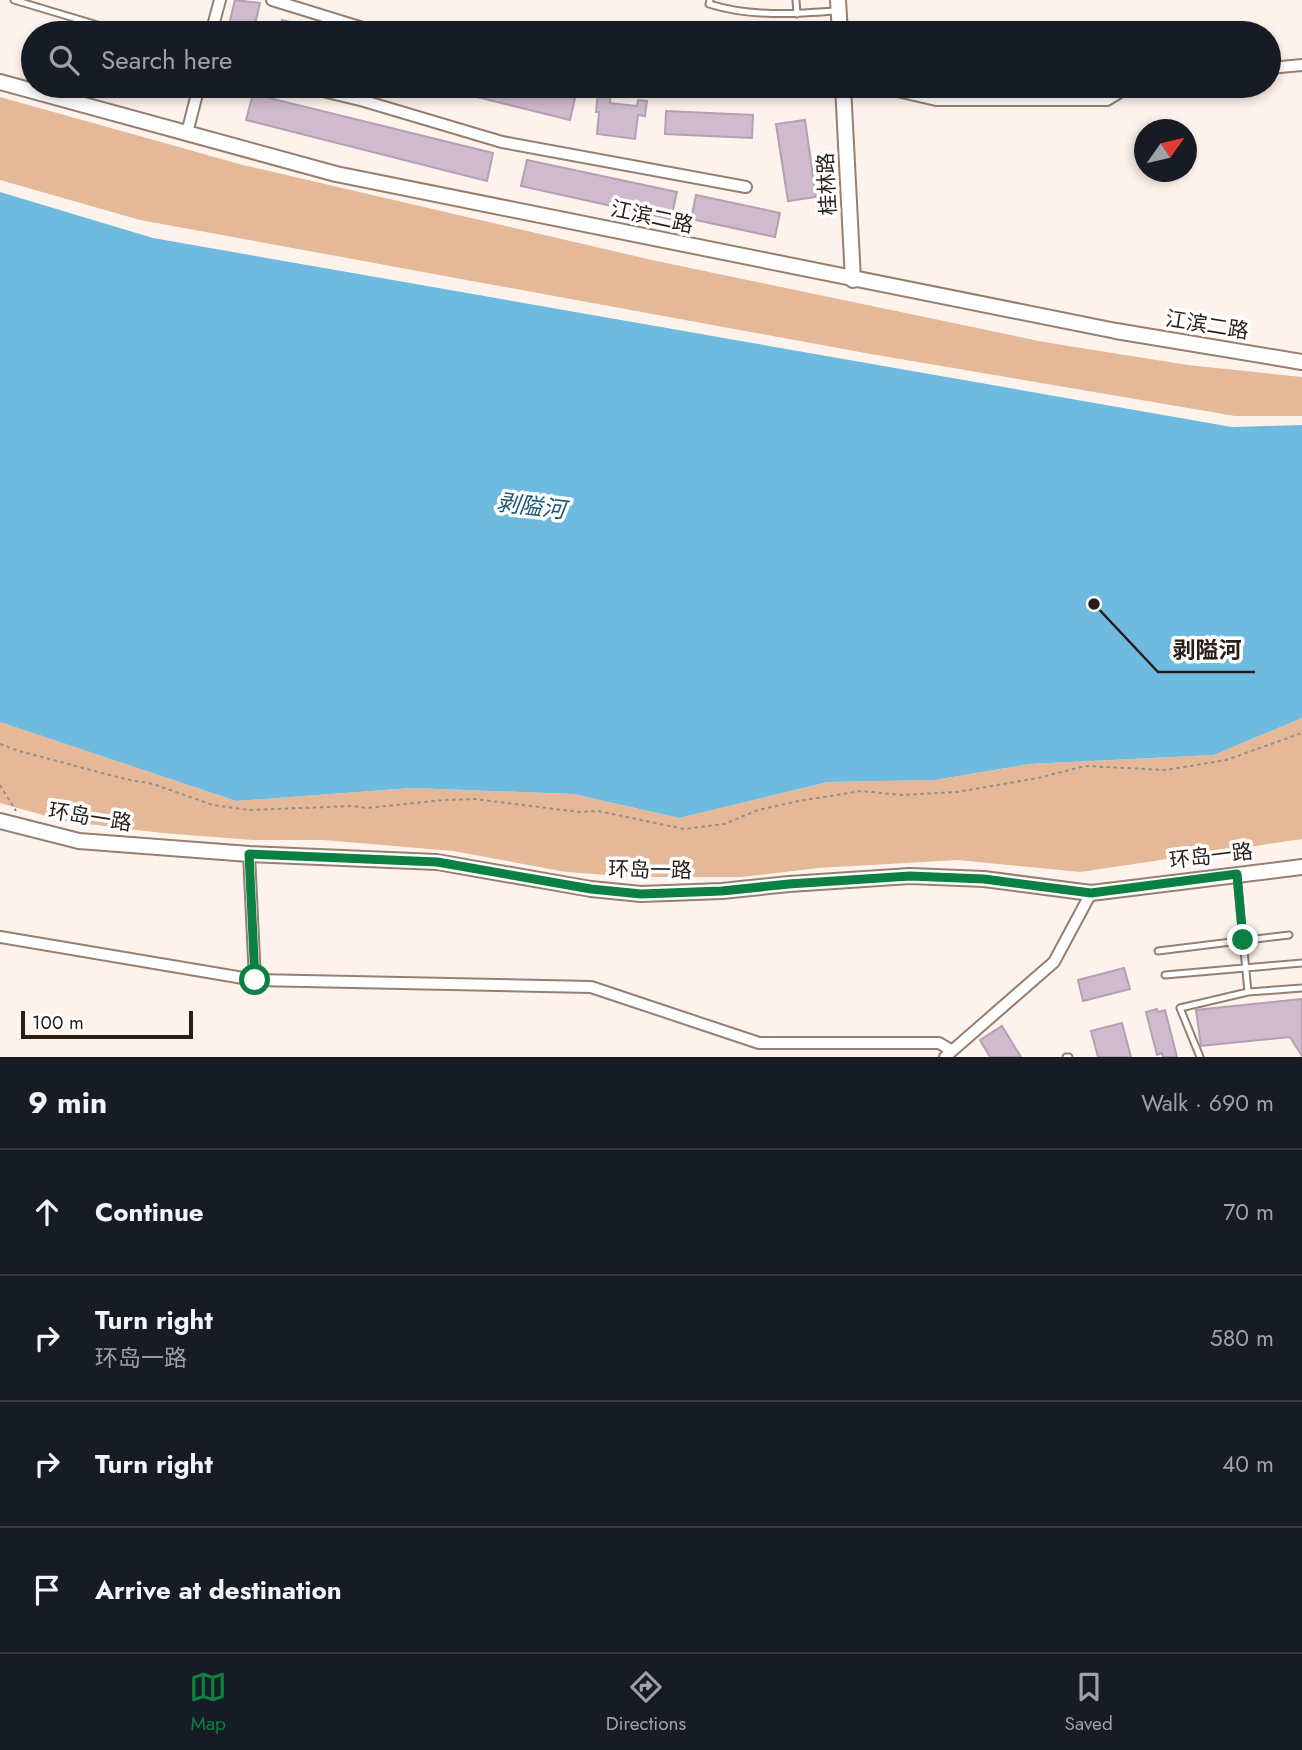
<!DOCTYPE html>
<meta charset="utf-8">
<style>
body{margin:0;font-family:Jost,"Noto Sans SC",sans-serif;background:#20242c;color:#f1f3f6}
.compass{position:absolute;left:1134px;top:119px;width:63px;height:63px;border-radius:50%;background:#171b24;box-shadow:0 4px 10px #0003;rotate:56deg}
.scale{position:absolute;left:21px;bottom:18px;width:172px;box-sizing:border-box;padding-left:7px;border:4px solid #271e18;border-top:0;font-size:19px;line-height:24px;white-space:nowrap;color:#271e18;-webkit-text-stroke:5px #fff;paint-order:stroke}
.stop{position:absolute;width:21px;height:21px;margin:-16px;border:5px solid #0b8043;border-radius:50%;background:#fff}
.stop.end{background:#0b8043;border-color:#fff;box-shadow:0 2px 7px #0008}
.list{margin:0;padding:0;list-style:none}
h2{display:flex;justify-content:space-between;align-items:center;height:91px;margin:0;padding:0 28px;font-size:30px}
h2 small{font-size:23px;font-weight:400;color:#9ea1a6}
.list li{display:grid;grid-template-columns:46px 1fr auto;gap:21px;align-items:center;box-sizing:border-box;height:126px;padding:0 28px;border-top:2px solid #363941}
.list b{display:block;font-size:26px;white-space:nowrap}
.list p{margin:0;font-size:23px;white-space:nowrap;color:#9ea1a6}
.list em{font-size:23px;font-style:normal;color:#9ea1a6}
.icon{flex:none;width:38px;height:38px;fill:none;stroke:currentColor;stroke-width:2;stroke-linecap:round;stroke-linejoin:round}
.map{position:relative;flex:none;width:1302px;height:1057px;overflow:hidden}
.search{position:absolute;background:#171b24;box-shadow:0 4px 10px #0003;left:21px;right:21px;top:21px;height:77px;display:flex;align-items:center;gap:18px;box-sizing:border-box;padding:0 24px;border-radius:38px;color:#9ea1a6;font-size:26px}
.sheet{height:595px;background:#171b24}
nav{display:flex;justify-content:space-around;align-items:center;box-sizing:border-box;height:98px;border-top:2px solid #363941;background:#171b24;font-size:19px;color:#9ea1a6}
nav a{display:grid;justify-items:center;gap:4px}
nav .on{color:#0b8043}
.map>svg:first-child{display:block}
</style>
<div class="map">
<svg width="1302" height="1057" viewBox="0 0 1302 1057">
<rect width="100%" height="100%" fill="#fef3ec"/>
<path fill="#e5b998" d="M 0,97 L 243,165 L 652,260 L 1044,342 L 1188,365 L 1302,377 L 1302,416 L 1235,416 L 865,353 L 140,220 L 0,180 Z
M 1302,718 L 1302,839 L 1080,872 L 958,860 L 818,868 L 742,877 L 637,877 L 566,872 L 453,851 L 323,840 L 253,840 L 162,833 L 64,821 L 0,803 L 0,722 L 236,801 L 412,788 L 573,794 L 679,818 L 828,782 L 935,780 L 1030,764 L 1214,755 Z"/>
<path fill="#6fbbe0" d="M 0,192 L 153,238 L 1232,427 L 1302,425 L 1302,718 L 1214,755 L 1030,764 L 935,780 L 828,782 L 679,818 L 573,794 L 412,788 L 236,801 L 0,722 Z"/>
<path fill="#cfbace" stroke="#b49fb3" stroke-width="2" d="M 235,0 L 260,3 L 253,33 L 227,33 Z
M 282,20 L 321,30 L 320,33 L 279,33 Z
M 445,86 L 526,86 L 575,98 L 570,120 L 445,89 Z
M 598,92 L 611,93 L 610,103 L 637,106 L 638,100 L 647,101 L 645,116 L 638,115 L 635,139 L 597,134 L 599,112 L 596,112 Z
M 253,94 L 493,153 L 487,181 L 246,120 Z
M 666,111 L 753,115 L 752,138 L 665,134 Z
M 805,120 L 816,197 L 788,201 L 776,124 Z
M 527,160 L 677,192 L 671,219 L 521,186 Z
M 696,195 L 780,213 L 775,237 L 691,219 Z
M 1124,968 L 1130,989 L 1083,1001 L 1078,980 Z
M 1302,999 L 1302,1056 L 1290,1037 L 1201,1046 L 1196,1010 Z
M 1157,1009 L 1158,1012 L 1165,1010 L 1177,1057 L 1163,1057 L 1162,1053 L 1157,1055 L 1146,1012 Z
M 1122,1023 L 1131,1057 L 1098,1057 L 1091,1031 Z
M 1002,1026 L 1021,1057 L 990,1057 L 980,1040 Z"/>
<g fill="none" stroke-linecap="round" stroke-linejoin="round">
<g stroke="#967f6f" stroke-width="9">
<path id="lane" d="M 14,0 L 124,33
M 710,0 L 709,4 C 750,17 794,14 836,11
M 796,0 L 797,14
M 1158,951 L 1289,935
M 1165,975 L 1302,963
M 1248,992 L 1302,988
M 1066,1057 L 1069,1057
M 1200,1057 L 1180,1008 L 1248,992 L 1237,877"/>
</g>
<g stroke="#967f6f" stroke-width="14">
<path id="street" d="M 272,0 L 379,33
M 211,33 L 220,0
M 1269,68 L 1302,65
M 302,86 L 364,101
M 368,86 L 364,101 L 502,142 L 746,187
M 876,86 L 936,100 L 1107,100 L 1130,86
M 187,133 L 199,86
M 249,854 L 255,980 L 591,987 L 759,1043 L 939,1043 L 951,1050
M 0,937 L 255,980
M 945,1057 L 1054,962 L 1091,893"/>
</g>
<g stroke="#967f6f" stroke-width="18">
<path id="secondary" d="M 838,0 L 840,33
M 0,82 L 336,174 L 1116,331 L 1302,362
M 843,86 L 853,280
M 0,821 L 79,841 L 249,854 L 437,862 L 591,889 L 641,894 L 722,891 L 789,884 L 910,876 L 984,879 L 1091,893 L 1302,867"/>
</g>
<path stroke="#978d87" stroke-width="2" stroke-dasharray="3.5 3.5" stroke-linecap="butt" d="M 0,744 L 19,751 L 125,779 L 153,784 L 213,805 L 249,810 L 353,806 L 367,808 L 443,800 L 475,799 L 579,812 L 598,811 L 684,829 L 724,824 L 758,810 L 799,801 L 861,791 L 902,795 L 957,792 L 1038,778 L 1085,766 L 1166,770 L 1226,760 L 1302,733
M 0,785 L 16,811"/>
<use href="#lane" stroke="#fff" stroke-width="5"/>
<use href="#street" stroke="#fff" stroke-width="10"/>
<use href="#secondary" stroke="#fff" stroke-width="14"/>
</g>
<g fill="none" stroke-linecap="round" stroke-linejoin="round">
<path stroke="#0b8043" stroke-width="9" d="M 255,980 L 249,854 L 437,862 L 591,889 L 641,894 L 722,891 L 789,884 L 910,876 L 984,879 L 1091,893 L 1237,874 L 1243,940"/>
</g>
<g text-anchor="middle" stroke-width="7" stroke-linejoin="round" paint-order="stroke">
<g font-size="21" fill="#271e18" stroke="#fff">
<text transform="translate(827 184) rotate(-93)" y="7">桂林路</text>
<text transform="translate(652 217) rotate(12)" y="7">江滨二路</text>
<text transform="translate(1207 325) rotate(9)" y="7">江滨二路</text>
<text transform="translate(90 817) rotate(9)" y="7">环岛一路</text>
<text transform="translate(1211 856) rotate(-7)" y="7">环岛一路</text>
<text transform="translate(650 870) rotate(1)" y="7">环岛一路</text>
</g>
<g font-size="23" font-style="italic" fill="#1d5872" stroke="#fff">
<text transform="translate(531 506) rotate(7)" y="8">剥隘河</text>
</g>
</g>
<path fill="none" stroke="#271e18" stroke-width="2.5" d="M1094 604L1158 672H1255"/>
<circle fill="#271e18" stroke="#fff" stroke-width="2.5" cx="1094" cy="604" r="7"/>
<g font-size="23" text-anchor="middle" font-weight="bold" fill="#271e18" stroke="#fff" stroke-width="7" stroke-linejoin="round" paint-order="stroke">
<text x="1207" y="658">剥隘河</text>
</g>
</svg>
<svg class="compass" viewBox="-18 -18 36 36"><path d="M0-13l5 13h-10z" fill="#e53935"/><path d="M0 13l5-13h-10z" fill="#9ea1a6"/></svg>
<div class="scale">100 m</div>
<div class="stop" style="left:255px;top:980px"></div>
<div class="stop end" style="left:1243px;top:940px"></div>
<div class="search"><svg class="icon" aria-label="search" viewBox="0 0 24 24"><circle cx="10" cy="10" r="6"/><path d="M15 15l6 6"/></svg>Search here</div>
</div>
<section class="sheet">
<h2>9 min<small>Walk · 690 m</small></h2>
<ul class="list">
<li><svg class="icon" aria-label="ahead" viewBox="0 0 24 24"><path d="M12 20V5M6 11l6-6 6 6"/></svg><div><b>Continue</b></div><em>70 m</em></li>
<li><svg class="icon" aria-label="right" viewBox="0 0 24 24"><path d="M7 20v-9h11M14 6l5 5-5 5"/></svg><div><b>Turn right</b><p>环岛一路</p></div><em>580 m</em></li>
<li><svg class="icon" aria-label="right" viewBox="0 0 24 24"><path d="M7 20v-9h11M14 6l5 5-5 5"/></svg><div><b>Turn right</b></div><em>40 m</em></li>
<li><svg class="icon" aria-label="arrive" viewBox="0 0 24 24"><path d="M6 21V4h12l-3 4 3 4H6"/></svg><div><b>Arrive at destination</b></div></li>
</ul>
</section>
<nav>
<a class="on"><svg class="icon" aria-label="map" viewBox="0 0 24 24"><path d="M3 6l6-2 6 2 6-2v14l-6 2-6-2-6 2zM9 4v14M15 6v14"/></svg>Map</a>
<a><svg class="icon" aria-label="directions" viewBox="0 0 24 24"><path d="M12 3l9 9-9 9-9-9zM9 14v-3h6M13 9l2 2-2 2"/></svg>Directions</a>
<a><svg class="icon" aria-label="saved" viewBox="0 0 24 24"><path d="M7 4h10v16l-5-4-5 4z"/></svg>Saved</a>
</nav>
